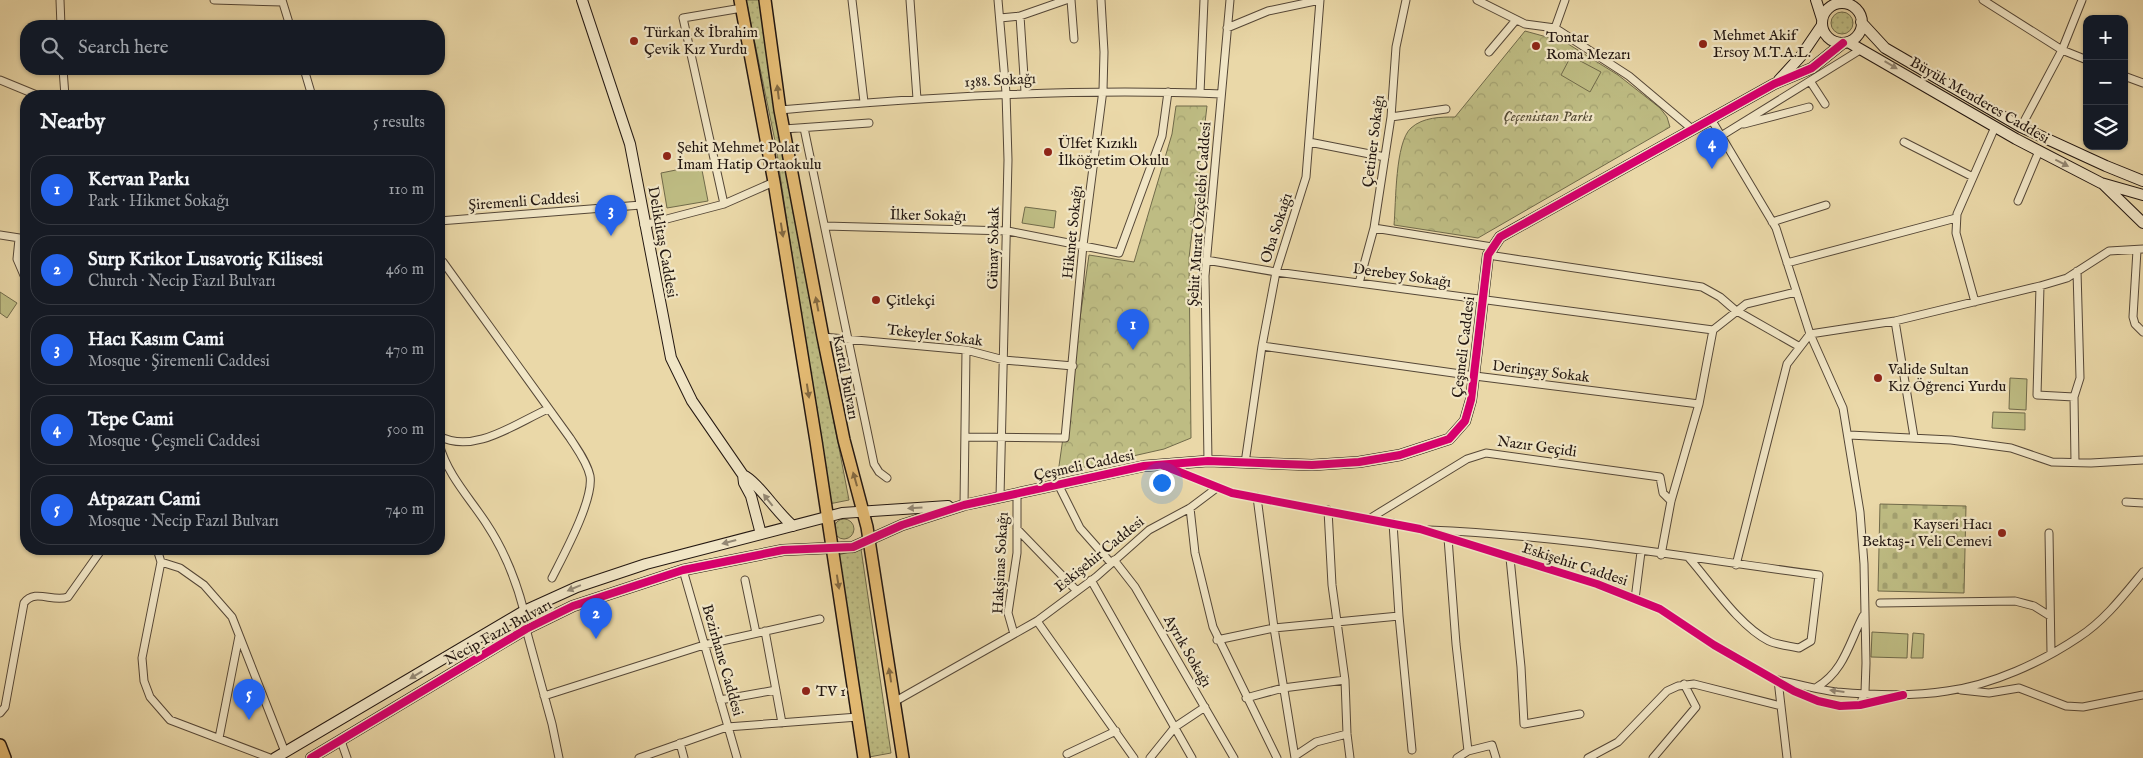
<!DOCTYPE html>
<meta charset="utf-8">
<style>
body{margin:0;font-family:"IM FELL English",serif;background:#242831;color:#f1f3f6}
.controls{position:absolute;right:15px;top:15px;display:grid;overflow:hidden;border-radius:10px;box-shadow:0 1px 4px #0004}
.controls button{width:45px;height:45px;display:grid;place-items:center;padding:0;border:0;border-bottom:1px solid #363941;background:#171b24;color:#f1f3f6;font:25px sans-serif}
.you{position:absolute;left:1161px;top:482px;width:18px;height:18px;margin:-12px;border:4px solid #fff;border-radius:50%;background:#1a73e8;box-shadow:0 0 0 8px #1a73e833}
.badge{display:grid;place-items:center;width:32px;height:32px;border-radius:50%;background:#2563eb;color:#fff;font-size:16px;font-weight:700}
.pin{position:absolute;translate:-50% -41px;filter:drop-shadow(0 1px 2px #0008)}
.pin::after{content:'';position:absolute;top:26px;width:18px;height:15px;background:inherit;clip-path:polygon(0 0,100% 0,50% 100%)}
.list{margin:0;padding:0;list-style:none}
h2{display:flex;justify-content:space-between;align-items:center;height:65px;margin:0;padding:0 20px;font-size:21px}
h2 small{font-size:16px;font-weight:400;color:#9ea1a6}
.list li{display:grid;grid-template-columns:32px 1fr auto;gap:15px;align-items:center;box-sizing:border-box;height:70px;margin:0 10px 10px;padding:0 10px;border:1px solid #363941;border-radius:20px}
.list b{display:block;font-size:19px;white-space:nowrap}
.list p{margin:0;font-size:16px;white-space:nowrap;color:#9ea1a6}
.list em{font-size:16px;font-style:normal;color:#9ea1a6}
.icon{flex:none;width:28px;height:28px;fill:none;stroke:currentColor;stroke-width:2;stroke-linecap:round;stroke-linejoin:round}
.map{position:relative;flex:none;width:2143px;height:758px;overflow:hidden}
.search{position:absolute;background:#171b24;box-shadow:0 1px 4px #0004;left:20px;top:20px;width:425px;height:55px;display:flex;align-items:center;gap:12px;box-sizing:border-box;padding:0 18px;border-radius:20px;color:#9ea1a6;font-size:19px}
.panel{position:absolute;background:#171b24;box-shadow:0 1px 4px #0004;left:20px;top:90px;width:425px;height:465px;border-radius:20px}
.map>svg:first-child{display:block}
</style>
<div class="map">
<svg width="2143" height="758" viewBox="0 0 2143 758">
<defs>
<pattern id="grass-dots" width="8" height="8" patternUnits="userSpaceOnUse" patternTransform="scale(1.25)"><rect width="8" height="8" fill="#bebc83"/><path d="M2 2h.1M6 6h.1" fill="none" stroke="#a3a170" stroke-width="1.8" stroke-linecap="round"/></pattern>
<pattern id="cemetery-stones" width="16" height="16" patternUnits="userSpaceOnUse" patternTransform="scale(1.25)"><rect width="16" height="16" fill="#bebc83"/><path d="M2 7V4a2 2 0 0 1 4 0v3zM10 15v-3a2 2 0 0 1 4 0v3z" fill="#a3a170"/></pattern>
<pattern id="park-crowns" width="20" height="18" patternUnits="userSpaceOnUse" patternTransform="scale(1.25)"><rect width="20" height="18" fill="#bebc83"/><path d="M2 6a3 3 0 1 1 6 0M12 15a3 3 0 1 1 6 0" fill="none" stroke="#a3a170"/></pattern>
</defs>
<rect width="100%" height="100%" fill="#ead8a8"/>
<filter id="stains"><feTurbulence type="fractalNoise" baseFrequency=".004" numOctaves="4"/><feColorMatrix values="0 0 0 0 .2 0 0 0 0 .09 0 0 0 0 .02 0 0 0 .5 -.17"/></filter>
<radialGradient id="worn" r=".72"><stop offset=".6" stop-color="#630" stop-opacity="0"/><stop offset="1" stop-color="#630" stop-opacity=".3"/></radialGradient>
<path fill="url(#grass-dots)" stroke="#706a4a" d="M 746,0 L 760,0 L 780,141 L 849,500 L 829,504 L 775,141 Z
M1831 23a11 11 0 1 1 22 0a11 11 0 1 1-22 0Z
M834 529a10 10 0 1 1 20 0a10 10 0 1 1-20 0Z
M 861,549 L 891,753 L 869,757 L 838,555 Z"/>
<path fill="url(#cemetery-stones)" stroke="#706a4a" d="M 1880,504 L 1966,506 L 1964,593 L 1878,591 Z"/>
<path fill="url(#park-crowns)" stroke="#706a4a" d="M 1525,31 L 1565,42 L 1618,75 L 1660,108 L 1667,117 L 1670,127 L 1478,238 L 1394,225 C 1396,203 1395,142 1411,128 C 1423,117 1441,117 1455,117 Z
M 1176,106 L 1207,106 L 1189,258 L 1191,438 L 1164,449 L 1058,473 L 1089,255 L 1134,262 L 1172,134 Z"/>
<path fill="#bebc83" stroke="#706a4a" d="M 1571,56 L 1601,72 L 1590,92 L 1561,75 Z
M 701,165 L 708,201 L 667,208 L 661,173 Z
M 1025,207 L 1056,211 L 1054,228 L 1022,223 Z
M 0,292 L 17,303 L 7,318 L 0,313 Z
M 2010,378 L 2027,379 L 2026,410 L 2009,409 Z
M 1993,412 L 2025,413 L 2025,430 L 1992,428 Z
M 1872,632 L 1908,634 L 1907,658 L 1871,657 Z
M 1913,633 L 1924,634 L 1923,658 L 1911,658 Z"/>
<g fill="none" stroke-linecap="round" stroke-linejoin="round">
<g stroke="#554737" stroke-width="9">
<path id="street" d="M 60,0 L 61,26
M 214,0 L 282,2
M 282,0 L 290,26
M 852,0 L 864,102
M 910,0 L 917,99
M 998,0 L 1006,93 L 1008,160 L 1000,497
M 1071,0 L 1074,39
M 1477,0 L 1525,24 L 1555,28 L 1629,76 L 1692,129
M 1983,0 L 2062,50 L 2087,60
M 1020,16 L 1025,92
M 1000,18 L 1020,16 L 1066,0
M 1227,28 L 1268,11 L 1320,0
M 1555,28 L 1565,0
M 1489,52 L 1516,20
M 63,69 L 65,96
M 304,69 L 312,96
M 2124,76 L 2143,83
M 0,80 L 39,96
M 1810,81 L 1825,104
M 1200,93 L 1204,0
M 780,110 C 927,97 1073,88 1221,94
M 1391,117 L 1446,109
M 1711,119 L 1776,228 L 1810,334 L 1843,408 L 1860,512 L 1864,564 L 1866,663 L 1865,692 L 1860,705
M 1744,124 L 1809,107
M 2021,127 L 2062,50 L 2082,0
M 804,128 L 874,464 L 879,472 L 887,478
M 784,129 L 869,123
M 1721,136 L 1860,50
M 1309,142 L 1385,157
M 1904,142 L 1973,177
M 2018,201 L 2039,151
M 724,204 L 683,18 L 742,8
M 439,221 L 641,205
M 1772,222 L 1826,205
M 644,225 L 724,204 L 774,182
M 825,226 L 1008,231 L 1119,253 L 1162,136 L 1168,92
M 1374,228 L 1492,247
M 0,235 L 26,239
M 19,239 L 17,259 L 26,280
M 2137,250 L 2133,317 L 2135,324 L 2143,332
M 1488,255 L 1702,287 L 1720,297 L 1735,310 L 1800,347
M 439,260 L 443,262 L 570,438 C 577,449 587,462 590,476 C 594,500 563,556 552,578
M 1206,260 L 1276,272 L 1713,330
M 1787,263 L 1956,218
M 1359,283 L 1374,228 L 1391,117 L 1396,47 L 1406,0
M 2040,286 L 2037,395 L 2074,397 L 2075,462
M 1975,302 L 1956,233 L 1957,214 L 1995,127
M 1895,321 L 1914,437
M 823,337 L 966,350 L 1004,360 L 1073,366
M 1262,346 L 1475,376 L 1699,404
M 2074,397 L 2080,378 L 2077,271
M 1849,435 L 1951,440 L 2011,448 L 2052,462 L 2091,463 L 2143,460
M 439,436 C 474,455 516,423 548,409
M 965,437 L 1065,438 L 1083,245 L 1103,90 L 1104,52 L 1101,0
M 439,444 C 448,476 469,497 486,523 C 504,550 516,580 524,611
M 1208,461 L 1205,276 L 1230,0
M 1245,463 L 1262,346 L 1276,272 L 1306,177 L 1320,0
M 1164,466 L 1232,493 L 1420,529 L 1597,584 L 1660,609 L 1714,645 L 1794,691 L 1818,701 L 1840,706 L 1860,705 L 1903,695
M 1058,484 L 1080,528 L 1111,563
M 1257,497 L 1274,628 L 1295,758
M 2126,502 L 2143,503
M 964,505 L 966,350
M 1190,508 L 1195,553 L 1213,627 L 1277,758
M 1328,510 L 1332,585 L 1345,680 L 1347,734 L 1350,758
M 1369,519 L 1467,459 L 1486,453 L 1660,477 L 1663,493 L 1671,501
M 1393,523 L 1399,616
M 1017,529 L 1077,591
M 1429,530 C 1560,535 1690,558 1819,575 L 1811,641 L 1799,648 C 1790,646 1778,645 1769,641 C 1739,626 1711,583 1689,558
M 2049,533 L 2051,653
M 1448,538 L 1456,644 L 1468,751
M 157,549 L 161,562 L 142,658 L 144,681 L 150,697 L 170,720 L 270,758
M 1661,555 L 1671,501 L 1699,404 L 1713,330 L 1746,304 L 1796,292
M 1510,558 L 1521,667 L 1524,724 L 1580,714
M 1114,560 L 1135,587 L 1234,758
M 161,562 L 180,568 L 204,585 L 232,617 L 285,752
M 1736,565 L 1787,364 L 1810,334 L 1895,321 L 2040,286 L 2067,278 L 2109,251 L 2143,249
M 683,570 L 737,758
M 745,580 L 756,633
M 1091,580 L 1192,758
M 1635,599 L 1641,552
M 1880,603 L 2015,601 L 2034,606 L 2050,616
M 1037,621 L 1134,758
M 526,629 L 552,724 L 559,758
M 765,631 L 782,723
M 1014,634 L 1008,613 L 1017,553 L 1017,493
M 1217,640 L 1274,628 L 1399,616 L 1412,750
M 1778,680 L 1787,758
M 1781,681 C 1799,684 1819,690 1837,692 C 1872,695 1911,697 1947,691 C 1992,685 2042,662 2079,637 C 2104,621 2124,595 2143,572
M 1817,687 C 1844,671 1849,643 1863,616
M 1961,690 L 1989,693 L 2019,688 L 2066,706 L 2083,707 L 2143,695
M 544,696 L 704,645 L 820,619
M 1246,698 L 1283,688 L 1345,680
M 720,700 L 776,690
M 894,702 L 1037,621 L 1096,577 L 1149,530 L 1190,508 L 1218,487
M 0,713 L 5,707 L 24,603 C 35,588 53,603 68,597 L 102,549
M 219,738 L 239,636
M 341,741 L 347,758
M 680,743 L 684,758
M 1067,754 L 1116,731
M 1295,756 L 1316,742 L 1347,734
M 639,758 L 727,727 L 858,717
M 1150,758 L 1175,727 L 1205,707
M 1457,758 L 1468,751 L 1492,745 L 1496,758
M 1588,758 L 1618,742 L 1667,691 L 1678,686 L 1694,684 L 1781,706
M 1653,758 L 1696,707 L 1684,684"/>
</g>
<g stroke="#231711" stroke-width="12">
<path id="secondary" d="M 582,0 L 630,144 L 671,358 L 692,401 L 743,475 L 744,483 L 751,496 L 761,534
M 1816,0 L 1822,19
M1822 23a20 20 0 1 1 40 0a20 20 0 1 1-40 0Z
M 1861,22 L 1885,48 L 2021,127 L 2106,166 L 2143,181
M 1848,42 L 2016,139 L 2101,183 L 2143,195
M 1779,80 L 1801,56 L 1822,25
M 2103,184 L 2143,223
M 743,475 C 757,481 777,513 793,526
M 275,758 L 524,611 L 577,587 L 646,564 L 842,513 L 948,506
M 311,758 L 526,629 L 573,606 L 683,570 L 783,550 L 853,547 L 902,525 L 964,505 L 1144,466 L 1208,461 L 1312,465 L 1359,462 L 1400,455 L 1449,439 L 1465,421 L 1471,400 L 1488,255 L 1500,237 L 1774,84 L 1812,68 L 1843,43"/>
</g>
<g stroke="#231711" stroke-width="14">
<path id="primary" d="M 740,0 L 774,182 L 816,441 L 864,758
M 765,0 L 780,110 L 823,337 L 844,440 L 867,527 L 903,758
M 0,745 L 5,758"/>
</g>
<use href="#street" stroke="#f1e6c6" stroke-width="7"/>
<use href="#secondary" stroke="#f1e6c6" stroke-width="10"/>
<use href="#primary" stroke="#e5bc74" stroke-width="11"/>
<g stroke="#f1e6c6" stroke-width="11">
<path id="cycleway" d="M 1162,465 L 1232,493 L 1420,529 L 1597,584 L 1660,609 L 1714,645 L 1794,691 L 1818,701 L 1840,706 L 1860,705 L 1903,695
M 311,758 L 526,629 L 573,606 L 683,570 L 783,550 L 853,547 L 902,525 L 964,505 L 1144,466 L 1208,461 L 1312,465 L 1359,462 L 1400,455 L 1449,439 L 1465,421 L 1471,400 L 1488,255 L 1500,237 L 1774,84 L 1812,68 L 1843,43"/>
</g>
<use href="#cycleway" stroke="#d6006c" stroke-width="8"/>
</g>
<defs><path id="oneway-solid" d="M-6-.8H1V-3.2L6.5 0L1 3.2V.8H-6Z" transform="scale(1.25)"/></defs>
<g fill="#948975">
<use href="#oneway-solid" transform="translate(1891 65) rotate(31)"/>
<use href="#oneway-solid" transform="translate(2062 163) rotate(27)"/>
<use href="#oneway-solid" transform="translate(768 500) rotate(-128)"/>
<use href="#oneway-solid" transform="translate(915 508) rotate(176)"/>
<use href="#oneway-solid" transform="translate(729 542) rotate(165)"/>
<use href="#oneway-solid" transform="translate(574 588) rotate(157)"/>
<use href="#oneway-solid" transform="translate(416 675) rotate(149)"/>
<use href="#oneway-solid" transform="translate(1837 691) rotate(-173)"/>
</g>
<g fill="#846a42">
<use href="#oneway-solid" transform="translate(778 92) rotate(-97)"/>
<use href="#oneway-solid" transform="translate(782 230) rotate(81)"/>
<use href="#oneway-solid" transform="translate(817 304) rotate(-101)"/>
<use href="#oneway-solid" transform="translate(808 391) rotate(81)"/>
<use href="#oneway-solid" transform="translate(855 479) rotate(-106)"/>
<use href="#oneway-solid" transform="translate(838 582) rotate(81)"/>
<use href="#oneway-solid" transform="translate(890 675) rotate(-99)"/>
</g>
<g fill="#8f2418" stroke="#f1e6c6" stroke-width="2">
<circle cx="634" cy="41" r="5"/>
<circle cx="1703" cy="44" r="5"/>
<circle cx="1536" cy="46" r="5"/>
<circle cx="1048" cy="152" r="5"/>
<circle cx="667" cy="156" r="5"/>
<circle cx="876" cy="300" r="5"/>
<circle cx="1878" cy="378" r="5"/>
<circle cx="2002" cy="533" r="5"/>
<circle cx="806" cy="691" r="5"/>
</g>
<g text-anchor="middle" stroke-width="4.5" stroke-linejoin="round" paint-order="stroke">
<g font-size="15" fill="#231711" stroke="#f1e6c6" text-anchor="start">
<text x="644" y="37">Türkan &amp; İbrahim<tspan x="644" dy="17">Çevik Kız Yurdu</tspan></text>
<text x="1713" y="40">Mehmet Akif<tspan x="1713" dy="17">Ersoy M.T.A.L.</tspan></text>
<text x="1546" y="42">Tontar<tspan x="1546" dy="17">Roma Mezarı</tspan></text>
<text x="1058" y="148">Ülfet Kızıklı<tspan x="1058" dy="17">İlköğretim Okulu</tspan></text>
<text x="677" y="152">Şehit Mehmet Polat<tspan x="677" dy="17">İmam Hatip Ortaokulu</tspan></text>
<text x="886" y="305">Çitlekçi</text>
<text x="1888" y="374">Valide Sultan<tspan x="1888" dy="17">Kız Öğrenci Yurdu</tspan></text>
<text x="1992" y="529" text-anchor="end">Kayseri Hacı<tspan x="1992" dy="17">Bektaş-ı Veli Cemevi</tspan></text>
<text x="816" y="696">TV 1</text>
</g>
<g font-size="15" fill="#231711" stroke="#f1e6c6">
<text transform="translate(1000 80) rotate(-3)" y="5">1388. Sokağı</text>
<text transform="translate(1980 100) rotate(30)" y="5">Büyük Menderes Caddesi</text>
<text transform="translate(1373 141) rotate(-83)" y="5">Çetiner Sokağı</text>
<text transform="translate(524 201) rotate(-4)" y="5">Şiremenli Caddesi</text>
<text transform="translate(1199 214) rotate(-86)" y="5">Şehit Murat Özçelebi Caddesi</text>
<text transform="translate(928 215) rotate(1)" y="5">İlker Sokağı</text>
<text transform="translate(1276 228) rotate(-72)" y="5">Oba Sokağı</text>
<text transform="translate(1072 232) rotate(-84)" y="5">Hikmet Sokağı</text>
<text transform="translate(663 242) rotate(80)" y="5">Deliklitaş Caddesi</text>
<text transform="translate(993 248) rotate(-89)" y="5">Günay Sokak</text>
<text transform="translate(1402 275) rotate(8)" y="5">Derebey Sokağı</text>
<text transform="translate(935 335) rotate(7)" y="5">Tekeyler Sokak</text>
<text transform="translate(1463 347) rotate(-83)" y="5">Çeşmeli Caddesi</text>
<text transform="translate(1541 371) rotate(7)" y="5">Derinçay Sokak</text>
<text transform="translate(846 377) rotate(79)" y="5">Kartal Bulvarı</text>
<text transform="translate(1537 446) rotate(8)" y="5">Nazır Geçidi</text>
<text transform="translate(1084 465) rotate(-12)" y="5">Çeşmeli Caddesi</text>
<text transform="translate(1099 554) rotate(-39)" y="5">Eskişehir Caddesi</text>
<text transform="translate(1000 563) rotate(-87)" y="5">Hakşinas Sokağı</text>
<text transform="translate(1575 564) rotate(18)" y="5">Eskişehir Caddesi</text>
<text transform="translate(498 632) rotate(-29)" y="5">Necip Fazıl Bulvarı</text>
<text transform="translate(1188 651) rotate(60)" y="5">Ayrık Sokağı</text>
<text transform="translate(723 660) rotate(74)" y="5">Bezirhane Caddesi</text>
</g>
<g font-size="15" font-style="italic" fill="#524933" stroke="#f1e6c6">
<text x="1548" y="121">Çeçenistan Parkı</text>
</g>
</g>
<rect width="100%" height="100%" filter="url(#stains)"/>
<rect width="100%" height="100%" fill="url(#worn)"/>
</svg>
<div class="controls">
<button>+</button>
<button>−</button>
<button><svg class="icon" aria-label="layers" viewBox="0 0 24 24"><path d="M12 4l9 5-9 5-9-5zM3 14l9 5 9-5"/></svg></button>
</div>
<div class="you"></div>
<div class="pin badge" style="left:1133px;top:350px">1</div>
<div class="pin badge" style="left:596px;top:639px">2</div>
<div class="pin badge" style="left:611px;top:236px">3</div>
<div class="pin badge" style="left:1712px;top:169px">4</div>
<div class="pin badge" style="left:249px;top:720px">5</div>
<div class="search"><svg class="icon" aria-label="search" viewBox="0 0 24 24"><circle cx="10" cy="10" r="6"/><path d="M15 15l6 6"/></svg>Search here</div>
<section class="panel">
<h2>Nearby<small>5 results</small></h2>
<ul class="list">
<li><span class="badge">1</span><div><b>Kervan Parkı</b><p>Park · Hikmet Sokağı</p></div><em>110 m</em></li>
<li><span class="badge">2</span><div><b>Surp Krikor Lusavoriç Kilisesi</b><p>Church · Necip Fazıl Bulvarı</p></div><em>460 m</em></li>
<li><span class="badge">3</span><div><b>Hacı Kasım Cami</b><p>Mosque · Şiremenli Caddesi</p></div><em>470 m</em></li>
<li><span class="badge">4</span><div><b>Tepe Cami</b><p>Mosque · Çeşmeli Caddesi</p></div><em>500 m</em></li>
<li><span class="badge">5</span><div><b>Atpazarı Cami</b><p>Mosque · Necip Fazıl Bulvarı</p></div><em>740 m</em></li>
</ul>
</section>
</div>
